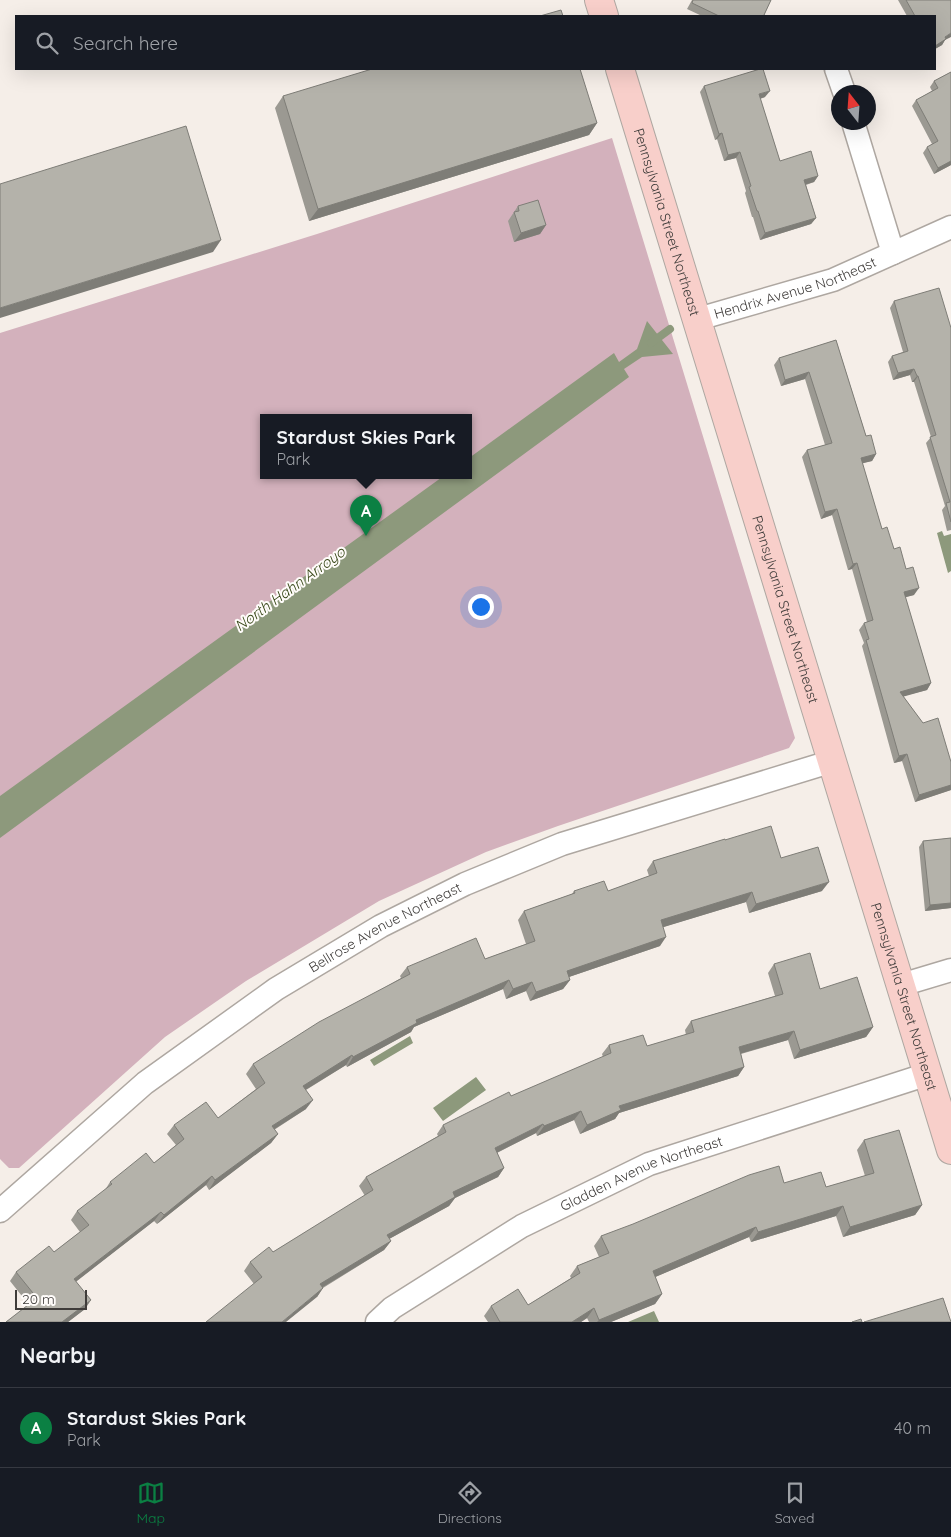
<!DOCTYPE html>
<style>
body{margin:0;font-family:Quicksand,sans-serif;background:#20242c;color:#f1f3f6}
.compass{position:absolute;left:831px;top:85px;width:45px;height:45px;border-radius:50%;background:#171b24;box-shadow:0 5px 20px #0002;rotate:343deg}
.scale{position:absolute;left:15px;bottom:12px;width:72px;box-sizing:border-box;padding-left:5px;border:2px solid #3f3c3a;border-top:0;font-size:14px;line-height:18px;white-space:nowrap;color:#3f3c3a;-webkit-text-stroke:4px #fffcfa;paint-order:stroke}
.you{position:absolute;left:480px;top:606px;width:18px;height:18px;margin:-12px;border:4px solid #fff;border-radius:50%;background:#1a73e8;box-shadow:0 0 0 8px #1a73e833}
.badge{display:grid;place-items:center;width:32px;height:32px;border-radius:50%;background:#0b8043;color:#fff;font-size:16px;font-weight:700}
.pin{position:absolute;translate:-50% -41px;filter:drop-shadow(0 1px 2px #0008)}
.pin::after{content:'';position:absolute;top:26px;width:18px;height:15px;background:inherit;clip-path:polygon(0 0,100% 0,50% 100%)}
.popup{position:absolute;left:260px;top:414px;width:212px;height:65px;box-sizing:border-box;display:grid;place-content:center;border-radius:0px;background:#171b24;filter:drop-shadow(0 1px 4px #0005);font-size:16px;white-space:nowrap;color:#9ea1a6}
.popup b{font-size:19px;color:#f1f3f6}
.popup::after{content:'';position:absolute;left:50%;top:100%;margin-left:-10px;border:10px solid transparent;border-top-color:#171b24}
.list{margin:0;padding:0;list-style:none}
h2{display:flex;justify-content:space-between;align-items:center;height:65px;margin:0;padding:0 20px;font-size:21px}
h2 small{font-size:16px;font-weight:400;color:#9ea1a6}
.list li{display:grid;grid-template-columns:32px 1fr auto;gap:15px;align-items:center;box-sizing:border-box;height:80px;padding:0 20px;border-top:1px solid #363941}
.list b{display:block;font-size:19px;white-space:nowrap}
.list p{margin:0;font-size:16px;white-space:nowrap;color:#9ea1a6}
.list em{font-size:16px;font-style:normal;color:#9ea1a6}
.icon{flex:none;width:28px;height:28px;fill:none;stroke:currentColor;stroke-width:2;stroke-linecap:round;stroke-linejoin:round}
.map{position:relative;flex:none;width:951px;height:1322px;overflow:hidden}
.search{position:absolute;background:#171b24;box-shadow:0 5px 20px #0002;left:15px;right:15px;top:15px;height:55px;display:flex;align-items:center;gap:12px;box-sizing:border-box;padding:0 18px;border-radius:0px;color:#9ea1a6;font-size:19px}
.sheet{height:145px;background:#171b24}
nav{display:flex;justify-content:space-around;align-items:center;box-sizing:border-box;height:70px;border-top:1px solid #363941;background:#171b24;font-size:14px;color:#9ea1a6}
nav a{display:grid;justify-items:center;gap:2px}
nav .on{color:#0b8043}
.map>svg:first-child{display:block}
</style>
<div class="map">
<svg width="951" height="1322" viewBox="0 0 951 1322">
<rect width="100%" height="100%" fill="#f5eee8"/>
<path fill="#d3b1bc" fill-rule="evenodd" d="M 612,138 L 795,738 L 789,748 L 558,826 L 486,852 L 379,901 L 246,981 L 165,1037 L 19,1168 L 9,1168 L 0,1159 L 0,333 L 317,234 ZM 264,417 L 468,417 L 468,475 L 264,475 Z"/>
<path fill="#8d997c" d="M 647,321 L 673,354 L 642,357 L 624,369 L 629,377 L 0,838 L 0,796 L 445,475 L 468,475 L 469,458 L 614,353 L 619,362 L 637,349 Z
M 942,531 L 944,536 L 951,534 L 951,571 L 948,573 L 937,533 Z
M 410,1036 L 413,1043 L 374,1066 L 370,1060 Z
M 476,1077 L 486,1090 L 443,1121 L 433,1108 Z
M 654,1311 L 659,1322 L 628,1322 Z"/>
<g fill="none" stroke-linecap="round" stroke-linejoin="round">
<path stroke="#8d997c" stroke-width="8" d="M 651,343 L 670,329"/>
<g stroke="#aea7a1" stroke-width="25">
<g id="street">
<path d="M 836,69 L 844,92"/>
<path d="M 853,122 L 893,253"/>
<path id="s1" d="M 698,319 L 833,280 L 951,227"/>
<path d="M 901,985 L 951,970"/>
<path id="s2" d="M 0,1211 L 145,1083 L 276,989 L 381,926 L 465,884 L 562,844 L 833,761"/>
<path id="s3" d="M 377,1322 L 392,1308 L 522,1226 L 649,1164 L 928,1074"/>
</g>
</g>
<g stroke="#aea7a1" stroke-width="30">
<g id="secondary">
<path d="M 599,0 L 604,16"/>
<path id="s4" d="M 620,69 L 951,1150"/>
</g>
</g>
<use href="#street" stroke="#fff" stroke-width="22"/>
<use href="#secondary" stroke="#f8cfca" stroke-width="28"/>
</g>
<path fill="#9b9992" d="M 692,0 L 771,0 L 764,15 L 767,16 L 702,16 L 687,9 Z
M 898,0 L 951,0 L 945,40 L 942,45 L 935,49 L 935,16 L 907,16 Z
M 951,72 L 951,165 L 934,174 L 923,153 L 927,147 L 932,144 L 912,106 L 916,100 L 932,91 L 930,87 L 934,81 Z
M 704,86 L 765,97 L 760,99 L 780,161 L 818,176 L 814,182 L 806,185 L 816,218 L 811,224 L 760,240 L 753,217 L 752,217 L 745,193 L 746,191 L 736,158 L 724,161 L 717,139 L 715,140 L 700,92 Z
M 283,96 L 597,123 L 589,135 L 309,221 L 275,108 Z
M 518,206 L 546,225 L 540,234 L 514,242 L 508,221 Z
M 894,301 L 951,328 L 951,530 L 947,531 L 942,510 L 945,506 L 926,443 L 931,437 L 914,382 L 912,382 L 910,375 L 893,380 L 888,362 L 892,356 L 903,352 L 890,308 Z
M 836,340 L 866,436 L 876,454 L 872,461 L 862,463 L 882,529 L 894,549 L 914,595 L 905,597 L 931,683 L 927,690 L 903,696 L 951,762 L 951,790 L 915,802 L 902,761 L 894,763 L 862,646 L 864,643 L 859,630 L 864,623 L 867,622 L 852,569 L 848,570 L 832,515 L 821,519 L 802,457 L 807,450 L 825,445 L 805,379 L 781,386 L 774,365 L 779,358 Z
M 951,838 L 951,908 L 925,911 L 919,847 L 923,841 Z
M 725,840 L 781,858 L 822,891 L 749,913 L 746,902 L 663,927 L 660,946 L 569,977 L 570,980 L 563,989 L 530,1001 L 526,991 L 506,999 L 503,989 L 414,1027 L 411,1032 L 347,1067 L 346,1065 L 306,1090 L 306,1109 L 274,1130 L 278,1134 L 271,1143 L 209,1190 L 206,1185 L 157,1224 L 154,1221 L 76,1281 L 85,1309 L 68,1322 L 6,1322 L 29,1305 L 10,1281 L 16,1272 L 54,1252 L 80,1232 L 71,1220 L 77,1211 L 105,1190 L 110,1182 L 154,1163 L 176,1145 L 167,1134 L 174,1125 L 218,1118 L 256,1089 L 246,1074 L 253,1064 L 401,978 L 400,976 L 407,967 L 485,959 L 526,944 L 518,920 L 524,911 L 572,894 L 574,891 L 608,891 L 649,876 L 647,870 L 653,861 Z
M 774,964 L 820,989 L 873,1027 L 866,1037 L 794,1059 L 788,1040 L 741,1054 L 744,1067 L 738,1076 L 619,1113 L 615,1119 L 580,1134 L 574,1120 L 537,1136 L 536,1133 L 497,1153 L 504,1168 L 498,1177 L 455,1198 L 449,1206 L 389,1239 L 391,1241 L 384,1250 L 323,1288 L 317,1297 L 254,1284 L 244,1271 L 250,1262 L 273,1252 L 365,1196 L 359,1186 L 366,1177 L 438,1136 L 437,1134 L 443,1125 L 603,1057 L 602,1054 L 609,1045 L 647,1046 L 686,1035 L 685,1030 L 691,1021 L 775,996 L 768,973 Z
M 864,1140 L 922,1205 L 915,1215 L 843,1237 L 836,1216 L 751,1242 L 749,1237 L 655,1277 L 662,1294 L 655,1304 L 611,1322 L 589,1322 L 587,1318 L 581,1322 L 488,1322 L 484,1316 L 491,1306 L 528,1305 L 571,1278 L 570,1276 L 577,1266 L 599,1257 L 594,1246 L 601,1236 L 784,1183 L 826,1187 L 865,1176 L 857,1150 Z"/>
<path fill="#7e7d77" d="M 951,33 L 951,37 L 945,40 L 942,45 L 935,49 L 935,46 L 945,37 Z
M 770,91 L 765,97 L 755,100 L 759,94 Z
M 597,123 L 589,135 L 309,221 L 318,209 Z
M 722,133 L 717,139 L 715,140 L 719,134 Z
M 740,152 L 736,158 L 724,161 L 728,155 Z
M 951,161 L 951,165 L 934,174 L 938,168 Z
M 818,176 L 814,182 L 800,186 L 804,180 Z
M 816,218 L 811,224 L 760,240 L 765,233 Z
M 546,225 L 540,234 L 514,242 L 521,233 Z
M 221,240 L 213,252 L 0,318 L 0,308 Z
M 914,369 L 910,375 L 893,380 L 898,373 Z
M 809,372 L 805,379 L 781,386 L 785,380 Z
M 917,376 L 918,376 L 914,382 L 912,382 Z
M 876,454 L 872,461 L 856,465 L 861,458 Z
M 837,509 L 832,515 L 821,519 L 825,512 Z
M 857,563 L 852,569 L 848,570 L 853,564 Z
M 919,588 L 914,595 L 899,599 L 904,592 Z
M 931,683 L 927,690 L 895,699 L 900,692 Z
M 907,754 L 902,761 L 894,763 L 899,756 Z
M 951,785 L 951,790 L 915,802 L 919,795 Z
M 829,882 L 822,891 L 749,913 L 756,904 Z
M 752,892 L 746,902 L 654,930 L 661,920 Z
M 951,903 L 951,908 L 925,911 L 930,905 Z
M 666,937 L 660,946 L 560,980 L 567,971 Z
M 509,980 L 503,989 L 414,1027 L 411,1032 L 347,1067 L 353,1057 L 416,1020 Z
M 570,980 L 563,989 L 530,1001 L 536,992 Z
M 532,982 L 526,991 L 506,999 L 513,989 Z
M 873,1027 L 866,1037 L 794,1059 L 800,1050 Z
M 794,1031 L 788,1040 L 732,1056 L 739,1047 Z
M 352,1055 L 346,1065 L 297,1095 L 303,1086 Z
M 744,1067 L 738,1076 L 619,1113 L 615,1119 L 580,1134 L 587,1125 L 619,1106 Z
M 313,1100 L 306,1109 L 265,1135 L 272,1126 Z
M 581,1111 L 574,1120 L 537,1136 L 544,1126 Z
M 543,1124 L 536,1133 L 488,1157 L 495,1148 Z
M 278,1134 L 271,1143 L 209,1190 L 215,1180 Z
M 504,1168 L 498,1177 L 455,1198 L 449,1206 L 380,1244 L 387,1235 L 453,1192 Z
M 212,1176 L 206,1185 L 157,1224 L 164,1215 Z
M 922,1205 L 915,1215 L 843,1237 L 850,1227 Z
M 843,1206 L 836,1216 L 751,1242 L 758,1232 Z
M 161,1212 L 154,1221 L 68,1288 L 74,1279 Z
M 756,1227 L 749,1237 L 646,1281 L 653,1271 Z
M 391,1241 L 384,1250 L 313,1293 L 320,1284 Z
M 323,1288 L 317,1297 L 286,1322 L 282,1322 Z
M 662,1294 L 655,1304 L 611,1322 L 597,1322 L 599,1320 Z
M 91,1300 L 85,1309 L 68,1322 L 62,1322 Z
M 594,1308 L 587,1318 L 581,1322 L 572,1322 Z"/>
<path fill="#b4b2aa" stroke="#7e7d77" d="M 693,0 L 771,0 L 764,15 L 767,16 L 719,16 L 692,3 Z
M 906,0 L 951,0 L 951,33 L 945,37 L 946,39 L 935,46 L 935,16 L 915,16 Z
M 561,10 L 563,16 L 540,16 Z
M 372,69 L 580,69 L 597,123 L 318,209 L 283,96 Z
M 760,69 L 763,69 L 770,91 L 759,94 L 780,161 L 811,151 L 818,176 L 804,180 L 816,218 L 765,233 L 758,211 L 757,211 L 749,187 L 751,186 L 740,152 L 728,155 L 722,133 L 719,134 L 704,86 Z
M 951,72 L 951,161 L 938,168 L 927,147 L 938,141 L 916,100 L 938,88 L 934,81 Z
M 186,126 L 221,240 L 0,308 L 0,184 Z
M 538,200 L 546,225 L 521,233 L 514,212 L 519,211 L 518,206 Z
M 939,288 L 951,328 L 951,522 L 946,503 L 950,502 L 930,437 L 936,435 L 918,376 L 917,376 L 914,369 L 898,373 L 892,356 L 908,351 L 894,301 Z
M 836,340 L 866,436 L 871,435 L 876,454 L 861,458 L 882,529 L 887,527 L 894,549 L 900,547 L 906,569 L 913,567 L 919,588 L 904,592 L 931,683 L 900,692 L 923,723 L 938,718 L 951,762 L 951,785 L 919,795 L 907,754 L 899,756 L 866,640 L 869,639 L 864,623 L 873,620 L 857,563 L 853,564 L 837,509 L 825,512 L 807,450 L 832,443 L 809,372 L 785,380 L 779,358 Z
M 771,826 L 781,858 L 818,847 L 829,882 L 756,904 L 752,892 L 661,920 L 666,937 L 567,971 L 570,980 L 536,992 L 532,982 L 513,989 L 509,980 L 416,1020 L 417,1023 L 353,1057 L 352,1055 L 303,1086 L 313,1100 L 272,1126 L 278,1134 L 215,1180 L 212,1176 L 164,1215 L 161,1212 L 74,1279 L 91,1300 L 62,1322 L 6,1322 L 37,1298 L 16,1272 L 49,1246 L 54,1252 L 89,1225 L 77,1211 L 112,1184 L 110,1182 L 146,1153 L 154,1163 L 184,1139 L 174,1125 L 206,1102 L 218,1118 L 265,1083 L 253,1064 L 319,1022 L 410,974 L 407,967 L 476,938 L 485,959 L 535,941 L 524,911 L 575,893 L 574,891 L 604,881 L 608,891 L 657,873 L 653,861 L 725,839 L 725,840 Z
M 951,838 L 951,903 L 930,905 L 923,841 Z
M 810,953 L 820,989 L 857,977 L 873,1027 L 800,1050 L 794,1031 L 739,1047 L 744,1067 L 619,1106 L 621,1110 L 587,1125 L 581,1111 L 544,1126 L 543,1124 L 495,1148 L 504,1168 L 453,1192 L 455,1197 L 387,1235 L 391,1241 L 320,1284 L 323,1288 L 282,1322 L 206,1322 L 262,1277 L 250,1262 L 269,1247 L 273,1252 L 373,1190 L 366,1177 L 446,1132 L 443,1125 L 509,1092 L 511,1096 L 611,1053 L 609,1045 L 643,1035 L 647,1046 L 694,1032 L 691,1021 L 783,994 L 774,964 Z
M 899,1130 L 922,1205 L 850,1227 L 843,1206 L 758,1232 L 756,1227 L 653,1271 L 662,1294 L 599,1320 L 594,1308 L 572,1322 L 500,1322 L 491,1306 L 518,1289 L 528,1305 L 580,1273 L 577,1266 L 609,1253 L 601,1236 L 633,1224 L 749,1175 L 779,1166 L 784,1183 L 821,1172 L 826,1187 L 874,1173 L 864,1140 Z
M 943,1298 L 951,1322 L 864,1322 Z
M 861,1319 L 862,1322 L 852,1322 Z"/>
<g text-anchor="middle" stroke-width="4" stroke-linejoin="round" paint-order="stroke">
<g font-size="14" fill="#3f3c3a" stroke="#fffcfa">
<text dy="5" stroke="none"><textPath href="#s4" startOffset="160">Pennsylvania Street Northeast</textPath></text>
<text dy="5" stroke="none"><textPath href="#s1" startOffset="102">Hendrix Avenue Northeast</textPath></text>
<text dy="5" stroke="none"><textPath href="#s4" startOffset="565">Pennsylvania Street Northeast</textPath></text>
<text dy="5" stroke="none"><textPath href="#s2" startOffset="480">Bellrose Avenue Northeast</textPath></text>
<text dy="5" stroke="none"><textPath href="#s4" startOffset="970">Pennsylvania Street Northeast</textPath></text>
<text dy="5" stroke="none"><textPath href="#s3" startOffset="305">Gladden Avenue Northeast</textPath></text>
</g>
<g font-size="15" font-style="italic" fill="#374717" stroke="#fffcfa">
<text transform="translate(290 589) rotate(-36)" y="5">North Hahn Arroyo</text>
</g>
</g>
</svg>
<svg class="compass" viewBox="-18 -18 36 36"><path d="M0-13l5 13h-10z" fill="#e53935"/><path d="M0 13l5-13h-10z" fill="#9ea1a6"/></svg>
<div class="scale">20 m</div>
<div class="you"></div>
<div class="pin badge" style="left:366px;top:536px">A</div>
<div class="popup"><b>Stardust Skies Park</b>Park</div>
<div class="search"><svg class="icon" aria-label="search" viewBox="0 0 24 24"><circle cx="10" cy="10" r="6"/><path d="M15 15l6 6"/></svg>Search here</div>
</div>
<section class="sheet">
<h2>Nearby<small></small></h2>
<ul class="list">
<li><span class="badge">A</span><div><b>Stardust Skies Park</b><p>Park</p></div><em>40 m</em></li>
</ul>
</section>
<nav>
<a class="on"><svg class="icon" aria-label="map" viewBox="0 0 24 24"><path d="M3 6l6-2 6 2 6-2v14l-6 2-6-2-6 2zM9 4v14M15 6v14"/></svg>Map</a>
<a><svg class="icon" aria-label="directions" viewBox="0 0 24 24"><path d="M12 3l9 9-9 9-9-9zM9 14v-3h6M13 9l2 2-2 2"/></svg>Directions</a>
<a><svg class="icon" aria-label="saved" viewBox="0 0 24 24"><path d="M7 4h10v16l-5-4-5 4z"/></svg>Saved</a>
</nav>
